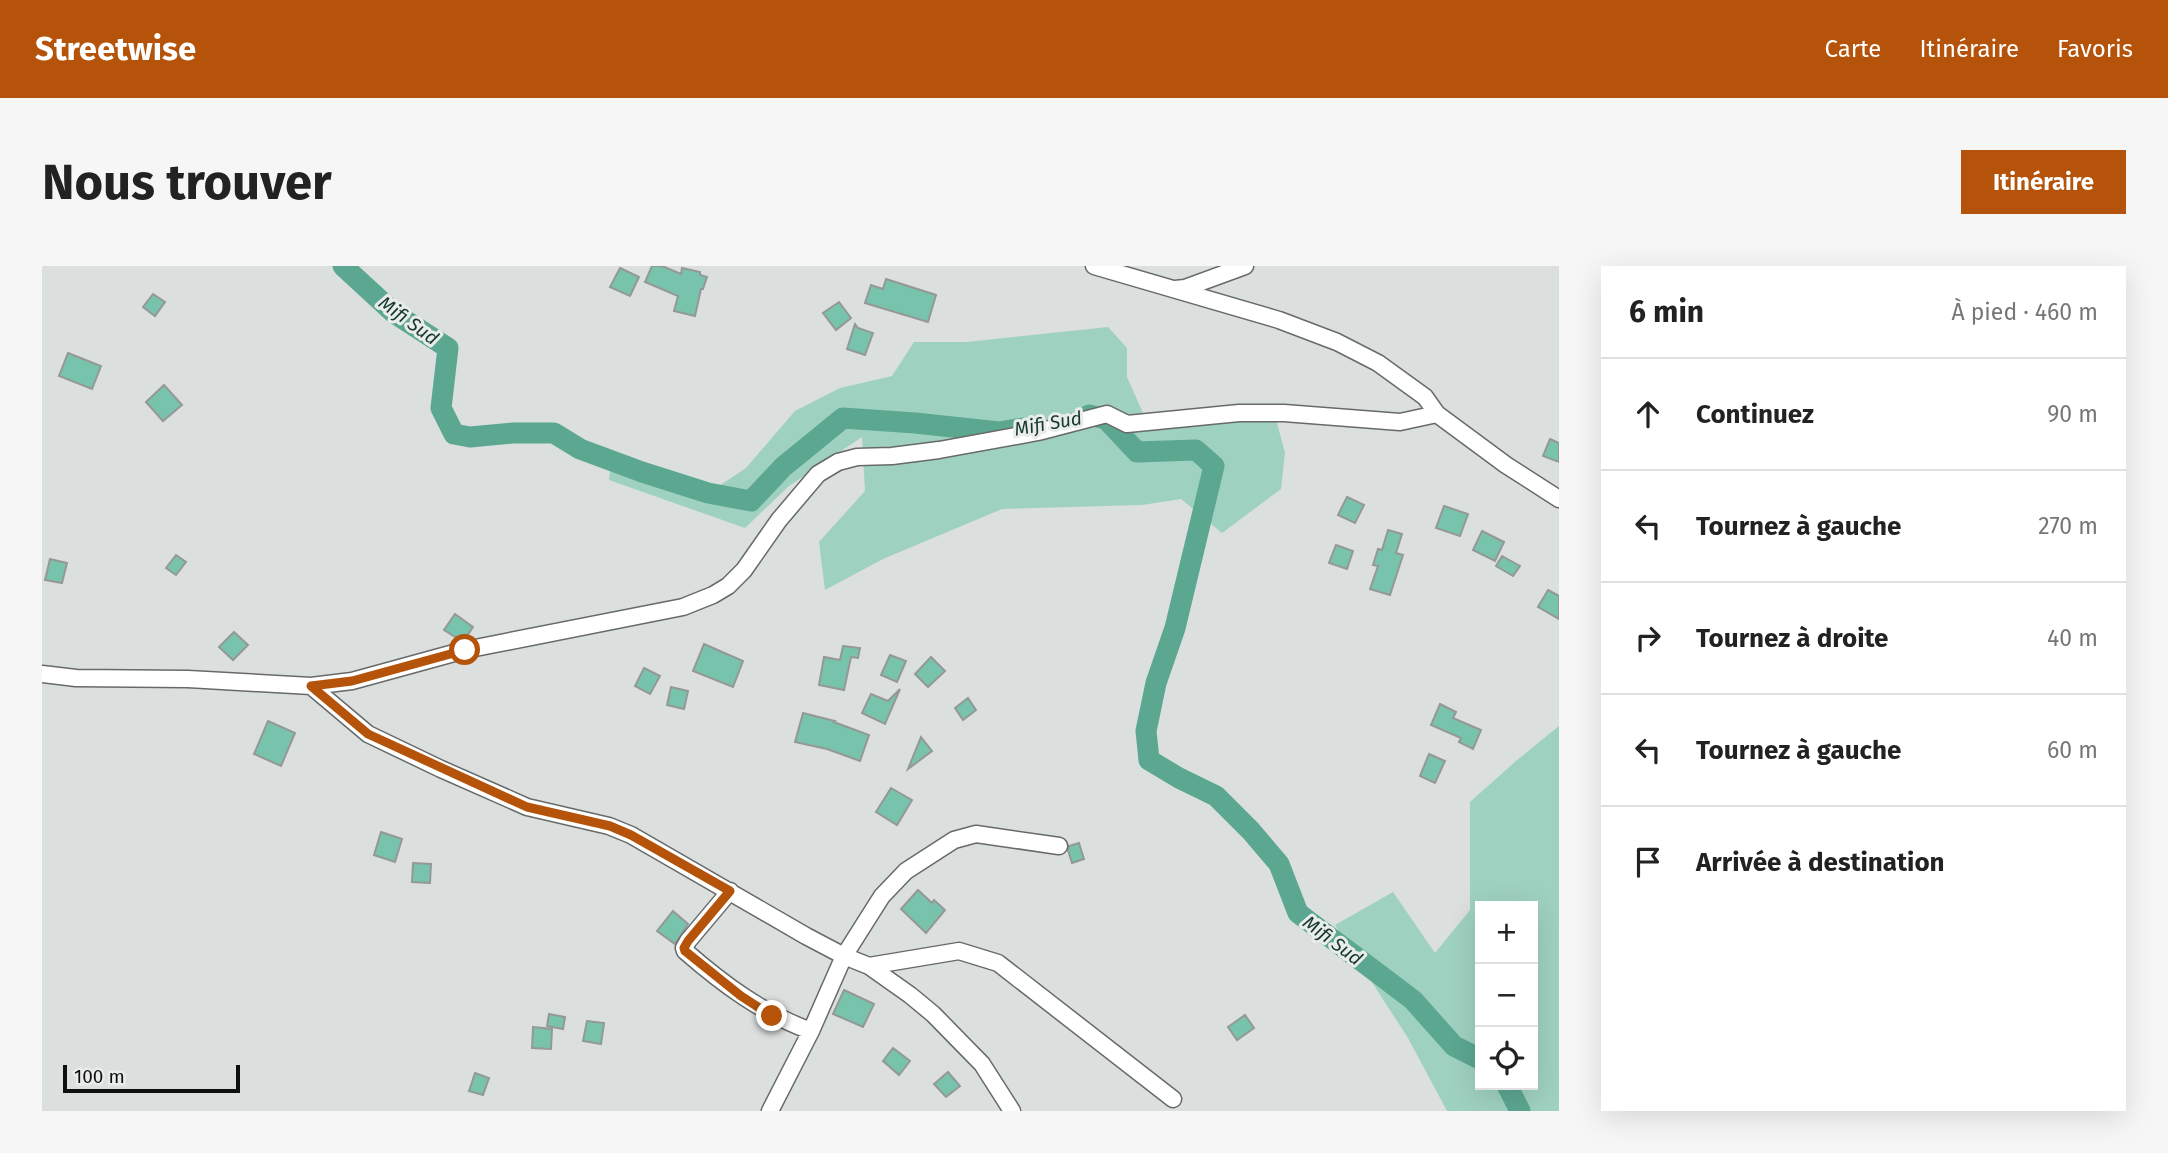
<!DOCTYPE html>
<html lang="fr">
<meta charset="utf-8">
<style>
body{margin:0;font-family:"Fira Sans",sans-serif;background:#f6f6f6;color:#222}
.controls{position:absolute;right:21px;bottom:21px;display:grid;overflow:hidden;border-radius:0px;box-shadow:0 7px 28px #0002}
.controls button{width:63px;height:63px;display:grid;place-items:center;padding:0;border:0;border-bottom:2px solid #e0e0e0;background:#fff;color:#222;font:35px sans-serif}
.scale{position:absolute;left:21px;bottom:18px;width:177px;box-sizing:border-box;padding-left:7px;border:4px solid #0e0f0e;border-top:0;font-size:19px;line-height:24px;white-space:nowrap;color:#0e0f0e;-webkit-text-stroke:5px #e9eceb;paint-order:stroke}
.stop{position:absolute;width:21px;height:21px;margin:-16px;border:5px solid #b45309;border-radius:50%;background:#fff}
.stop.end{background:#b45309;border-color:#fff;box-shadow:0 2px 7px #0008}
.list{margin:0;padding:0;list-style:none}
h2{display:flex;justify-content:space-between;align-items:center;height:91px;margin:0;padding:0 28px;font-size:30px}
h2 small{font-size:23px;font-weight:400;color:#767676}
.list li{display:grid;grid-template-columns:46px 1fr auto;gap:21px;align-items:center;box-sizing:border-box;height:112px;padding:0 28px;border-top:2px solid #e0e0e0}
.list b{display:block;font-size:26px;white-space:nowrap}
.list em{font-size:23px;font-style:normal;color:#767676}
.icon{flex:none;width:38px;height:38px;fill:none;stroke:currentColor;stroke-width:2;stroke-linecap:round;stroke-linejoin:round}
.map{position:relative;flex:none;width:1517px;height:845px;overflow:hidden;border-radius:0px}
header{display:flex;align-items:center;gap:42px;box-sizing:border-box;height:98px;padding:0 35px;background:#b45309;color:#fff}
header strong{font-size:33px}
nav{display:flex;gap:38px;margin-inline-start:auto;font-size:24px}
.intro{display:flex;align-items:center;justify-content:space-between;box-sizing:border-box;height:168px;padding:0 42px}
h1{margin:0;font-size:49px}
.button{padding:18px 32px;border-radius:0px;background:#b45309;color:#fff;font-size:24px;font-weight:700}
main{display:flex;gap:42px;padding:0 42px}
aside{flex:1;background:#fff;border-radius:0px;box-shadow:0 7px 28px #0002}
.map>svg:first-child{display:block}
</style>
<header>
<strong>Streetwise</strong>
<nav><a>Carte</a><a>Itinéraire</a><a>Favoris</a></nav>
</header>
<div class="intro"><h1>Nous trouver</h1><a class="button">Itinéraire</a></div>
<main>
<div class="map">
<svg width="1517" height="845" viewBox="0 0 1517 845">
<rect width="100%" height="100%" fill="#dbdfde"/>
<path fill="#9fd1c0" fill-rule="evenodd" d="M 1066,61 L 1085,82 L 1085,111 L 1109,165 L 1169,151 L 1234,153 L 1243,187 L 1239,223 L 1180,267 L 1139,233 L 1100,239 L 960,243 L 841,293 L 783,324 L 777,276 L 823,225 L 820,171 L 747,220 L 703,262 L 567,214 L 570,185 L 674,222 L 704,202 L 753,145 L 798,122 L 850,110 L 872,76 L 925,76 Z
M 1517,460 L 1517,845 L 1405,845 L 1366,772 L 1293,659 L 1351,626 L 1393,687 L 1428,644 L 1428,536 L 1474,495 ZM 1491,640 L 1491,819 L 1438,819 L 1438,640 Z"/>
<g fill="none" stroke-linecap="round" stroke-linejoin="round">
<path stroke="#5ca790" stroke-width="21" d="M 301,0 L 352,47 L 406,82 L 399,142 L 412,168 L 428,171 L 471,167 L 512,167 L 538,183 L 600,206 L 666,227 L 709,235 L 741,201 L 801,152 L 873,157 L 957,166 L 981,162
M 1047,149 L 1064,153 L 1095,186 L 1154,184 L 1172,200 L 1133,362 L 1114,417 L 1104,465 L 1107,494 L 1137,512 L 1174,530 L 1209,565 L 1237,598 L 1256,647 L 1371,734 L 1412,780 L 1438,793
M 1465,819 L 1478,845"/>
</g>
<path fill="#78c3ac" stroke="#949896" stroke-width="2" d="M 610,0 L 620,0 L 639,8 L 640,2 L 658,6 L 658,9 L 665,11 L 661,23 L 659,23 L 653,50 L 632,45 L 636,30 L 603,16 Z
M 578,2 L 597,11 L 588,30 L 568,21 Z
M 844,13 L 894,29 L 886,56 L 823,37 L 829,19 L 841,23 Z
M 111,28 L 123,36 L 113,50 L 101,41 Z
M 797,36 L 809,52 L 794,64 L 781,47 Z
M 813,58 L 816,62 L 831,67 L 823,89 L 805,83 Z
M 26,87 L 59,100 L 50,123 L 17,110 Z
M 122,119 L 140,139 L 121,155 L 104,136 Z
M 1508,173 L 1517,177 L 1517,196 L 1501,190 Z
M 1305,231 L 1322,239 L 1313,257 L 1296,249 Z
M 1402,240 L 1426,248 L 1418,270 L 1394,262 Z
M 1346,264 L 1360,268 L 1354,287 L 1361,289 L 1348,329 L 1328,323 L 1336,300 L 1331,299 L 1336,283 L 1340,284 Z
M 1440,265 L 1462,276 L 1453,295 L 1431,284 Z
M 1294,279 L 1311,285 L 1305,303 L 1287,297 Z
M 134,289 L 144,296 L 134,309 L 124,302 Z
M 1460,290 L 1478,300 L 1471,310 L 1454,300 Z
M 8,293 L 25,297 L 20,317 L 3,314 Z
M 1506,324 L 1517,330 L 1517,353 L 1496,341 Z
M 413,348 L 431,361 L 423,373 L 418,374 L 402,364 Z
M 192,366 L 206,379 L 191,394 L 177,381 Z
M 662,378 L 701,395 L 691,421 L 651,405 Z
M 801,380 L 818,382 L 816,392 L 809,391 L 802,424 L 777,419 L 782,391 L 798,394 Z
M 848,389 L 864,395 L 855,416 L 839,409 Z
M 889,391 L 903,405 L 886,421 L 873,408 Z
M 602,402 L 618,410 L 608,428 L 593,420 Z
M 629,421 L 646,425 L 642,443 L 625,439 Z
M 858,423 L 843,458 L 820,447 L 829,428 L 846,435 Z
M 926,432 L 934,444 L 921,454 L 913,442 Z
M 1398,438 L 1414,446 L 1411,452 L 1439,464 L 1431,483 L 1417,476 L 1419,472 L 1389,459 Z
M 761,447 L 793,455 L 792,456 L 827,469 L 818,495 L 785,483 L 753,476 Z
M 226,455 L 253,467 L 239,500 L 212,488 Z
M 879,471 L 890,485 L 866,503 Z
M 1387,488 L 1403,495 L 1393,517 L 1378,510 Z
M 849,522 L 870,534 L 855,559 L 834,546 Z
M 339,566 L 360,573 L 353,596 L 332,589 Z
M 1037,577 L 1042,593 L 1030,597 L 1026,584 L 1027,580 Z
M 371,597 L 389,598 L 388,617 L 370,616 Z
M 876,624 L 890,637 L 892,634 L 903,644 L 884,667 L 859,643 Z
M 631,645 L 646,658 L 633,678 L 615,665 Z
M 802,724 L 832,738 L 821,761 L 791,748 Z
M 507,748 L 523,751 L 521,763 L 505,760 Z
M 1203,749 L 1212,762 L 1195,774 L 1186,761 Z
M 545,755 L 562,757 L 559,778 L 541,775 Z
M 491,761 L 510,763 L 509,783 L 490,782 Z
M 851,782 L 868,795 L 857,809 L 841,795 Z
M 906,806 L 918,820 L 904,831 L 892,818 Z
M 433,807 L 447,812 L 441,829 L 427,825 Z"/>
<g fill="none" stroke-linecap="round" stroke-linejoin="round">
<g stroke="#676a69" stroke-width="19">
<path id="minor" d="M 1052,0 L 1237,54 L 1295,76 L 1336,97 L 1383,131 L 1395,148 L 1464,199 L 1517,233
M 1133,23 L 1143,22 L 1203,0
M 0,408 L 34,412 L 146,413 L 269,420 L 310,415 L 423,384 L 641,341 L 671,329 L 686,320 L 702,304 L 737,254 L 776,208 L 796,196 L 815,191 L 850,190 L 897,184 L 996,166 L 1065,148 L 1085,158 L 1197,147 L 1242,147 L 1358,156 L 1395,148
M 269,420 L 326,468 L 399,503 L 485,541 L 567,560 L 589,569 L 764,670 L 802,690 L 827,700 L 868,729 L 891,748 L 940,798 L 970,845
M 688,625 L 646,675 L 642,682 L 643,685 C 682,719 720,747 769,765
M 827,700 L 917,685 L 956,697 L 1131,833
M 728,845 L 769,765 L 802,690 L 840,630 L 864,605 L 912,574 L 934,568 L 1017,580"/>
</g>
<use href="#minor" stroke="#fff" stroke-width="16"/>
</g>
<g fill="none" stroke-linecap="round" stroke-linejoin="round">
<path stroke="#b45309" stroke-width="9" d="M 423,384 L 310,415 L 269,420 L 326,468 L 485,541 L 568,560 L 589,569 L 688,625 L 646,675 L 642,682 L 643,685 L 699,730 L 730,750"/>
</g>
<g text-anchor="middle" stroke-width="6" stroke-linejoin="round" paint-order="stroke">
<g font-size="19" font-style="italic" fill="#14382d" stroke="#e9eceb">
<text transform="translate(367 54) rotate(36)" y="7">Mifi Sud</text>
<text transform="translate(1006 157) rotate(-10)" y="7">Mifi Sud</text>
<text transform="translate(1291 674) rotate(37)" y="7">Mifi Sud</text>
</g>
</g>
</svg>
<div class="controls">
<button>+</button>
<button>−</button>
<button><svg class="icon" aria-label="locate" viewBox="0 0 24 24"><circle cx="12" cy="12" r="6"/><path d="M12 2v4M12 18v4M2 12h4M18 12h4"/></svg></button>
</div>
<div class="scale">100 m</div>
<div class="stop" style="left:423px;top:384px"></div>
<div class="stop end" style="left:730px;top:750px"></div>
</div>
<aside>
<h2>6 min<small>À pied · 460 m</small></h2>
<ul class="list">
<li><svg class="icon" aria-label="ahead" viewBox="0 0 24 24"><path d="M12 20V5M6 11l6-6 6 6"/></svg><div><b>Continuez</b></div><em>90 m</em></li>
<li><svg class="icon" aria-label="left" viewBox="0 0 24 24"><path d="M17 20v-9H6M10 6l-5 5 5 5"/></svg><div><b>Tournez à gauche</b></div><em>270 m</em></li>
<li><svg class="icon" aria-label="right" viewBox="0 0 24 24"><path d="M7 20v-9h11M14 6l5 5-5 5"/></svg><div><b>Tournez à droite</b></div><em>40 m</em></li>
<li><svg class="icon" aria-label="left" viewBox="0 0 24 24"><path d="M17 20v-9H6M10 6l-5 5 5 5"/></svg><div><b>Tournez à gauche</b></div><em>60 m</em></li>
<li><svg class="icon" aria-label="arrive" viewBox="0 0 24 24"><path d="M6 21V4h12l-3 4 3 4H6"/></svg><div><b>Arrivée à destination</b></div></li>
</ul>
</aside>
</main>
